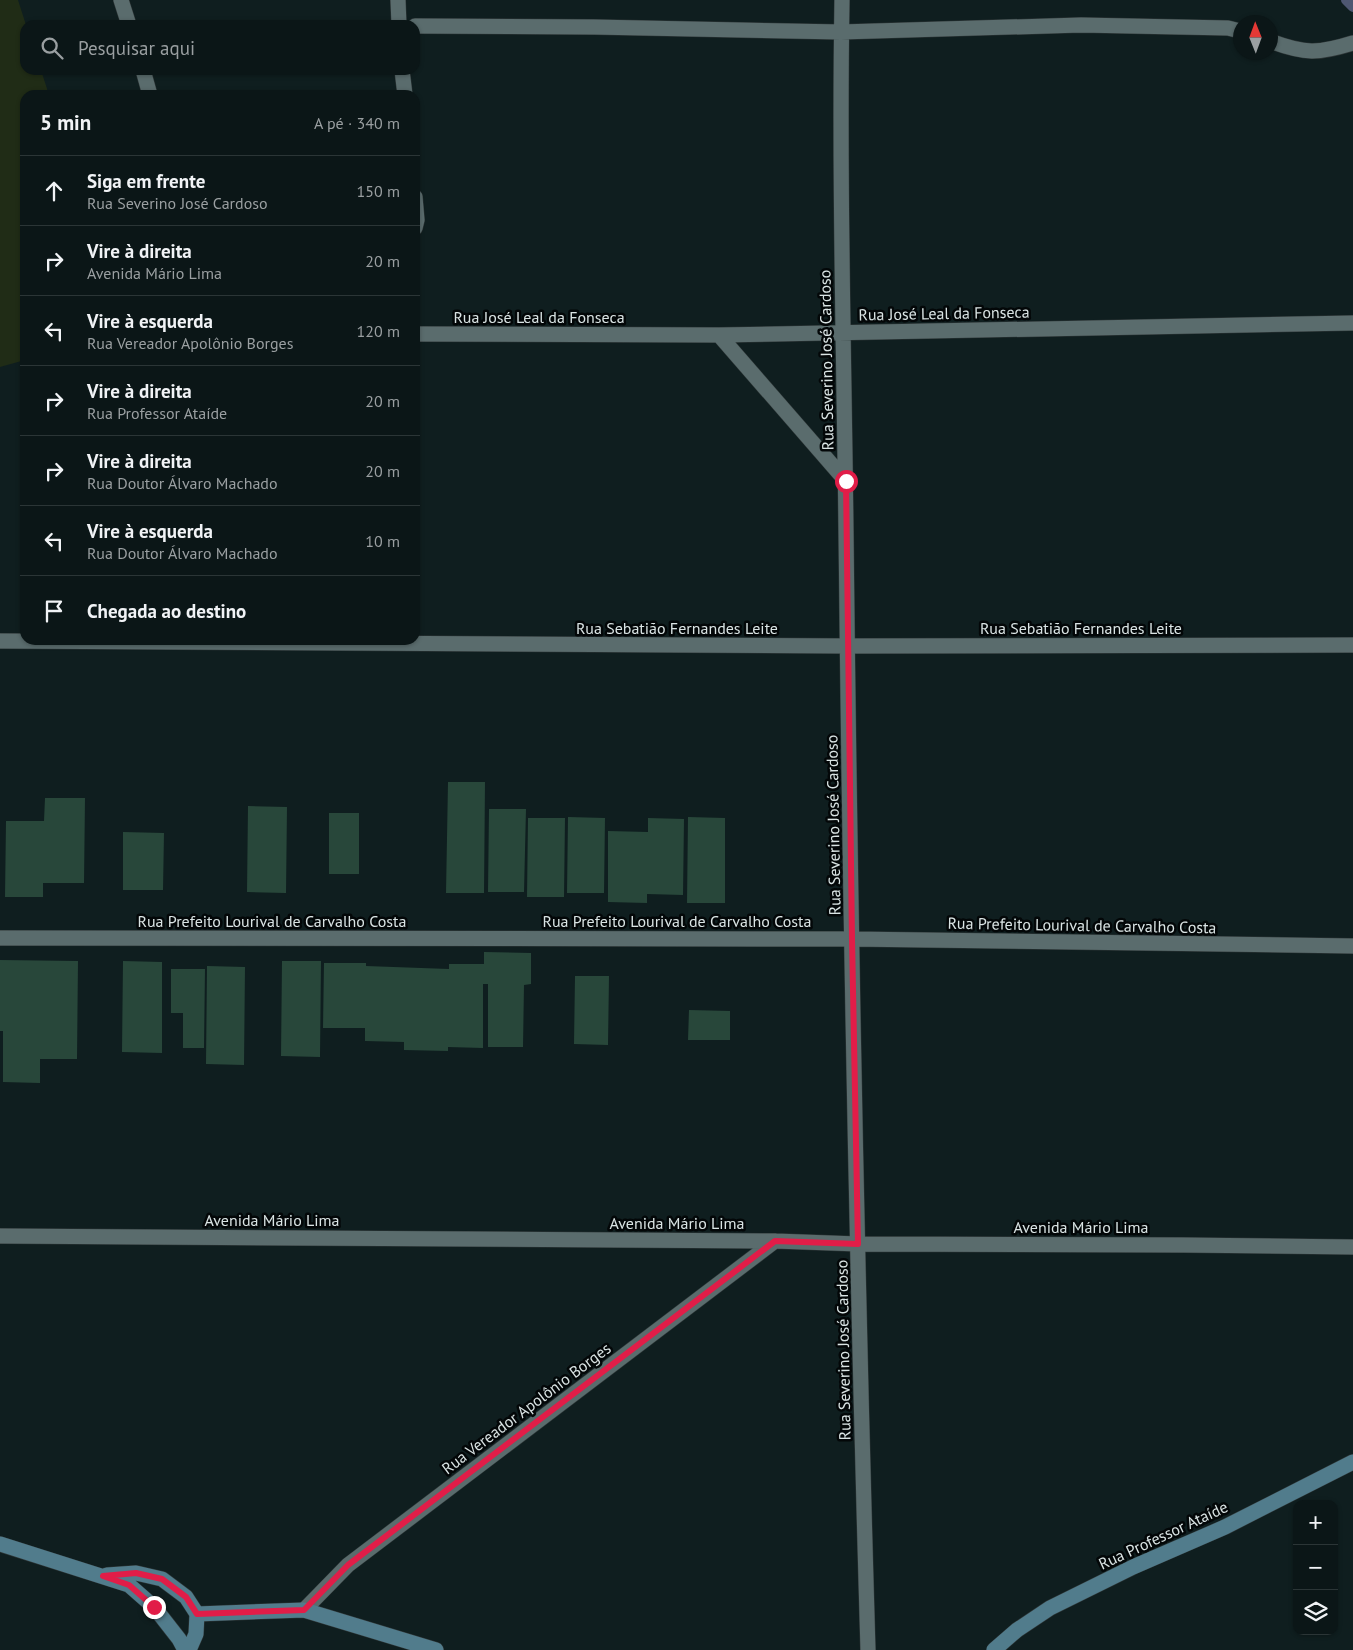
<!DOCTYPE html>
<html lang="pt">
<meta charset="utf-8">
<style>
body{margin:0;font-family:"PT Sans",sans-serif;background:#141f20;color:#f1f3f6}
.controls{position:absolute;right:15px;bottom:15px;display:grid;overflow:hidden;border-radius:10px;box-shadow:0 1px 4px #0004}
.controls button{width:45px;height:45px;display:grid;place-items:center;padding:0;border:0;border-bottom:1px solid #2b3536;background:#0b1617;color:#f1f3f6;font:25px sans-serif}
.compass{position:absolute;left:1233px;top:15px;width:45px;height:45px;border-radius:50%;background:#0b1617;box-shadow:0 1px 4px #0004;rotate:359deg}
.stop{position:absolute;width:15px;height:15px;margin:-11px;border:4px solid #e11d48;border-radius:50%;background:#fff}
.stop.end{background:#e11d48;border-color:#fff;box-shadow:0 1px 5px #0008}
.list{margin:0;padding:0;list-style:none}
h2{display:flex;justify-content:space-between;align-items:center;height:65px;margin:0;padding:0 20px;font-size:21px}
h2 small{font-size:16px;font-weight:400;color:#9a9fa1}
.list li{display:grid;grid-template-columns:32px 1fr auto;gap:15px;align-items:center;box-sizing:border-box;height:70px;padding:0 20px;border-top:1px solid #2b3536}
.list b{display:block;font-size:19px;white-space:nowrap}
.list p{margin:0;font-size:16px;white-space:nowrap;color:#9a9fa1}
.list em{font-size:16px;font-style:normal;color:#9a9fa1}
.icon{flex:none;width:28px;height:28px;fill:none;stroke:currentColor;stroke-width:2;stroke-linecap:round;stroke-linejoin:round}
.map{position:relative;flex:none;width:1353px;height:1650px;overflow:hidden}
.search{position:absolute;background:#0b1617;box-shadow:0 1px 4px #0004;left:20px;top:20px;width:400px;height:55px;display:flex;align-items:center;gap:12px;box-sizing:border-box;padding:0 18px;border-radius:15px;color:#9a9fa1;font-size:19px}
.panel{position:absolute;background:#0b1617;box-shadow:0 1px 4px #0004;left:20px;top:90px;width:400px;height:555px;border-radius:15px}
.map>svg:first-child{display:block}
</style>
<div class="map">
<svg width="1353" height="1650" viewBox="0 0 1353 1650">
<rect width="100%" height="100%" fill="#0f1e1f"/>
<path fill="#202c16" d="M 0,0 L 18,0 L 26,25 L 25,70 L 41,70 L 49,95 L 25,95 L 25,360 L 0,367 Z"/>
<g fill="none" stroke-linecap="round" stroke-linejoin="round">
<path stroke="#4e5771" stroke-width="10" d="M 1346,0 L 1353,7"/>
</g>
<path fill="#28473a" d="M 448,782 L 485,782 L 484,893 L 446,893 Z
M 45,798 L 85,798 L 84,883 L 43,883 L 43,897 L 5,897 L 6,821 L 44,821 Z
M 248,806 L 287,807 L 286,893 L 247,892 Z
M 489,809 L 526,809 L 524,892 L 488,892 Z
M 329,813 L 359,813 L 359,874 L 329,874 Z
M 568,817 L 605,818 L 604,893 L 567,893 Z
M 688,817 L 725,818 L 725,903 L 687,903 Z
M 528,818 L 565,818 L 564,897 L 527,897 Z
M 648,818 L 684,819 L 683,895 L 647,894 L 647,903 L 608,902 L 608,831 L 648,832 Z
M 123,832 L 164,833 L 163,890 L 123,890 Z
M 484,952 L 531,953 L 531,984 L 524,985 L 523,1047 L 488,1047 L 488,984 L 483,984 L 483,1048 L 448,1047 L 448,1051 L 404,1050 L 404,1042 L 365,1041 L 365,1028 L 323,1028 L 324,963 L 366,963 L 366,966 L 449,969 L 449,964 L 484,964 Z
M 0,960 L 78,961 L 77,1059 L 40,1059 L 40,1083 L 3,1082 L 3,1031 L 0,1031 Z
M 123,961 L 162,962 L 162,1053 L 122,1052 Z
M 282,961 L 321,961 L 320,1057 L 281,1056 Z
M 207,966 L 245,967 L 244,1065 L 206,1064 Z
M 171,969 L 205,969 L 204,1048 L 183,1048 L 183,1013 L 171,1013 Z
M 575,976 L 609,976 L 608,1045 L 574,1044 Z
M 689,1010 L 730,1011 L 730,1040 L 688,1040 Z"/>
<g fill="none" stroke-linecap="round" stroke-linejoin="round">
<g stroke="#303839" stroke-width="16">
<path id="street" d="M 121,0 L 129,25
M 398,0 L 399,25
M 842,0 C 839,177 844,354 846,531 C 850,904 857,1277 868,1650
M 415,26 L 594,27 L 841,32 L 1081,25 L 1228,28 L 1240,31
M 1270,41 C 1305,54 1318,54 1353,43
M 143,70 L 150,95
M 402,70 L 405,95
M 415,197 L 417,220 L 415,228
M 415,334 L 719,335 L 1353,323
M 719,335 L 846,481
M 0,641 L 847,646 L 1353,645
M 0,938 L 852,939 L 1353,946
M 0,1236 L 775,1241 L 858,1244 L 1183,1245 L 1353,1247
M 304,1610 L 348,1565 L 775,1241"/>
</g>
<g stroke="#303839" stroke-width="16">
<path id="secondary" d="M 0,1544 L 129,1585 L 154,1607 L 179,1639 L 185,1650
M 107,1575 L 136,1573 L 162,1579 L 186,1597 L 197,1614 L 196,1634 L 189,1650
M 197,1614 L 304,1610 L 436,1650
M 994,1650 L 1017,1630 L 1050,1608 L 1133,1567 L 1225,1527 L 1353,1462"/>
</g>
<use href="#street" stroke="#5a6c6d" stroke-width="15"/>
<use href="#secondary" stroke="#517c8c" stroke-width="15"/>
</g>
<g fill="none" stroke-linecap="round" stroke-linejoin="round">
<path stroke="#e11d48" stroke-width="6" d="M 154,1607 L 129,1585 L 103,1576 L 136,1573 L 162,1579 L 186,1597 L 197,1614 L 304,1610 L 348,1565 L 775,1241 L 858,1244 L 852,939 L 846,481"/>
</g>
<g text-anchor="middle" stroke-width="5" stroke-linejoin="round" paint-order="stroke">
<g font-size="16" fill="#dae4e4" stroke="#030708">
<text transform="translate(944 313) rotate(-1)" y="6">Rua José Leal da Fonseca</text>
<text x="539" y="323">Rua José Leal da Fonseca</text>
<text transform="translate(826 360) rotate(-91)" y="6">Rua Severino José Cardoso</text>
<text x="677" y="634">Rua Sebatião Fernandes Leite</text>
<text x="1081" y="634">Rua Sebatião Fernandes Leite</text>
<text transform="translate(833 825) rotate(-91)" y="6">Rua Severino José Cardoso</text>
<text x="272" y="927">Rua Prefeito Lourival de Carvalho Costa</text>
<text x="677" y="927">Rua Prefeito Lourival de Carvalho Costa</text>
<text transform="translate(1082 925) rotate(1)" y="6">Rua Prefeito Lourival de Carvalho Costa</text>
<text x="272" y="1226">Avenida Mário Lima</text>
<text x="677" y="1229">Avenida Mário Lima</text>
<text x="1081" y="1233">Avenida Mário Lima</text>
<text transform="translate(843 1350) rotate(-91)" y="6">Rua Severino José Cardoso</text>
<text transform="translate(526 1408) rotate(-37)" y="6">Rua Vereador Apolônio Borges</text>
<text transform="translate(1163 1535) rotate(-25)" y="6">Rua Professor Ataíde</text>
</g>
</g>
</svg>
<div class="controls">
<button>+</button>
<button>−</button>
<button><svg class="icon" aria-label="layers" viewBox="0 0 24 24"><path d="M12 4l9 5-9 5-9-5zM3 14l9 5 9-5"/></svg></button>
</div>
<svg class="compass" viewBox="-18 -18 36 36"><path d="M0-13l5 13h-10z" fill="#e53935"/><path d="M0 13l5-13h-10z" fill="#9a9fa1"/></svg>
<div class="stop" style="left:846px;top:481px"></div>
<div class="stop end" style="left:154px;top:1607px"></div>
<div class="search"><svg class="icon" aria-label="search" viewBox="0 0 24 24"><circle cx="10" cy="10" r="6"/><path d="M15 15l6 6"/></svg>Pesquisar aqui</div>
<section class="panel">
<h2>5 min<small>A pé · 340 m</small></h2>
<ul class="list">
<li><svg class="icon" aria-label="ahead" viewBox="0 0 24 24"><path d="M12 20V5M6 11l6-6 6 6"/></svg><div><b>Siga em frente</b><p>Rua Severino José Cardoso</p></div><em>150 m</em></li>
<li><svg class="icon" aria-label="right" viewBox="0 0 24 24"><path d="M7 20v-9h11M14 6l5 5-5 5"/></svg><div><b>Vire à direita</b><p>Avenida Mário Lima</p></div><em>20 m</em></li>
<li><svg class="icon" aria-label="left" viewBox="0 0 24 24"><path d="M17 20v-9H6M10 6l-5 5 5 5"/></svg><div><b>Vire à esquerda</b><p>Rua Vereador Apolônio Borges</p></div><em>120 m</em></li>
<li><svg class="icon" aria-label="right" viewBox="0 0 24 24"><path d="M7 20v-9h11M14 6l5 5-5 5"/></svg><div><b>Vire à direita</b><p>Rua Professor Ataíde</p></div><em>20 m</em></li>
<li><svg class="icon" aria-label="right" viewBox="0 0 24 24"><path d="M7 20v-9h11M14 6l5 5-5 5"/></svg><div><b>Vire à direita</b><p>Rua Doutor Álvaro Machado</p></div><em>20 m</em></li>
<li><svg class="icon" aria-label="left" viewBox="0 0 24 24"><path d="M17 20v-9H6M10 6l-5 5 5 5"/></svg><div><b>Vire à esquerda</b><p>Rua Doutor Álvaro Machado</p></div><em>10 m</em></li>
<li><svg class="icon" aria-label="arrive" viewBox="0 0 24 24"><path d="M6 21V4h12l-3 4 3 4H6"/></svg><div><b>Chegada ao destino</b></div></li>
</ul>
</section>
</div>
